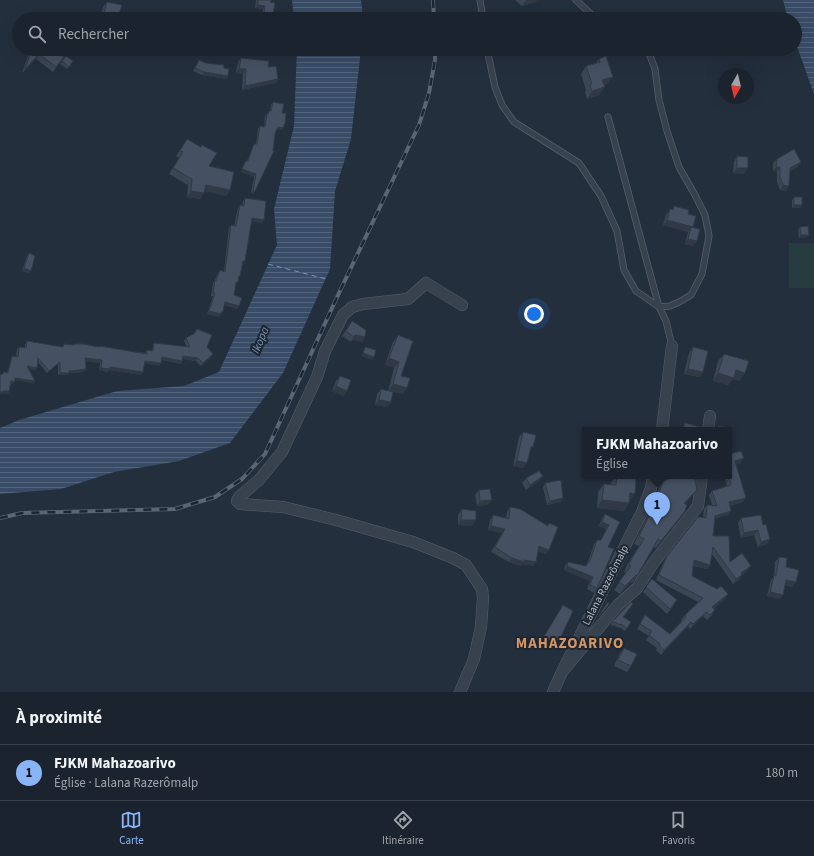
<!DOCTYPE html>
<html lang="fr">
<meta charset="utf-8">
<style>
body{margin:0;font-family:"Source Sans 3",sans-serif;background:#282f3a;color:#f1f3f6}
.compass{position:absolute;left:718px;top:68px;width:36px;height:36px;border-radius:50%;background:#1b232e;box-shadow:0 4px 16px #0002;rotate:188deg}
.you{position:absolute;left:534px;top:314px;width:14px;height:14px;margin:-10px;border:3px solid #fff;border-radius:50%;background:#1a73e8;box-shadow:0 0 0 6px #1a73e833}
.badge{display:grid;place-items:center;width:26px;height:26px;border-radius:50%;background:#8ab4f8;color:#111;font-size:13px;font-weight:700}
.pin{position:absolute;translate:-50% -33px;filter:drop-shadow(0 1px 2px #0008)}
.pin::after{content:'';position:absolute;top:21px;width:14px;height:12px;background:inherit;clip-path:polygon(0 0,100% 0,50% 100%)}
.popup{position:absolute;left:582px;top:427px;width:150px;height:52px;box-sizing:border-box;display:grid;place-content:center;border-radius:0px;background:#1b232e;filter:drop-shadow(0 1px 3px #0005);font-size:13px;white-space:nowrap;color:#a0a4aa}
.popup b{font-size:15px;color:#f1f3f6}
.popup::after{content:'';position:absolute;left:50%;top:100%;margin-left:-8px;border:8px solid transparent;border-top-color:#1b232e}
.list{margin:0;padding:0;list-style:none}
h2{display:flex;justify-content:space-between;align-items:center;height:52px;margin:0;padding:0 16px;font-size:17px}
h2 small{font-size:13px;font-weight:400;color:#a0a4aa}
.list li{display:grid;grid-template-columns:26px 1fr auto;gap:12px;align-items:center;box-sizing:border-box;height:56px;padding:0 16px;border-top:1px solid #39404a}
.list b{display:block;font-size:15px;white-space:nowrap}
.list p{margin:0;font-size:13px;white-space:nowrap;color:#a0a4aa}
.list em{font-size:13px;font-style:normal;color:#a0a4aa}
.icon{flex:none;width:22px;height:22px;fill:none;stroke:currentColor;stroke-width:2;stroke-linecap:round;stroke-linejoin:round}
.map{position:relative;flex:none;width:814px;height:692px;overflow:hidden}
.search{position:absolute;background:#1b232e;box-shadow:0 4px 16px #0002;left:12px;right:12px;top:12px;height:44px;display:flex;align-items:center;gap:10px;box-sizing:border-box;padding:0 14px;border-radius:22px;color:#a0a4aa;font-size:15px}
.sheet{height:108px;background:#1b232e}
nav{display:flex;justify-content:space-around;align-items:center;box-sizing:border-box;height:56px;border-top:1px solid #39404a;background:#1b232e;font-size:11px;color:#a0a4aa}
nav a{display:grid;justify-items:center;gap:2px}
nav .on{color:#8ab4f8}
.map>svg:first-child{display:block}
</style>
<div class="map">
<svg width="814" height="692" viewBox="0 0 814 692">
<defs>
<pattern id="water-rules" width="6" height="5" patternUnits="userSpaceOnUse"><rect width="6" height="5" fill="#394c67"/><path d="M0 2.5h6" fill="none" stroke="#53647b"/></pattern>
</defs>
<rect width="100%" height="100%" fill="#242f3e"/>
<path fill="#263c3f" d="M 789,243 L 814,243 L 814,288 L 789,288 Z"/>
<path fill="url(#water-rules)" d="M 292,0 L 361,0 L 363,19 L 294,19 Z
M 783,0 L 814,0 L 814,94 L 795,41 L 795,19 L 788,19 Z
M 297,49 L 361,49 L 351,139 L 335,191 L 330,269 L 283,373 L 230,443 L 179,461 L 114,472 L 61,489 L 0,494 L 0,428 L 19,420 L 117,391 L 184,386 L 219,372 L 277,245 L 274,209 L 294,126 Z"/>
<g fill="none" stroke-linecap="round" stroke-linejoin="round">
<path stroke="#7c92b1" stroke-width="1" stroke-dasharray="5 4" stroke-linecap="butt" d="M 268,264 L 326,279"/>
<g stroke="#565f6c" stroke-width="7">
<path id="service" d="M 480,0 L 483,19
M 576,0 L 596,19
M 487,49 L 495,87 L 502,105 L 514,122 L 579,163 L 601,196 L 617,231 L 624,270 L 636,291 L 659,307 L 666,321 L 672,346
M 608,117 L 659,307 L 670,306 L 681,301 L 691,295 L 702,274 L 709,236 L 705,215 L 695,195 L 679,167 L 667,131 L 659,100 L 655,69 L 649,53 L 645,49"/>
</g>
<g stroke="#565f6c" stroke-width="12">
<path id="minor" d="M 662,430 L 672,346
M 708,430 L 710,416
M 562,672 L 618,605 L 637,588 L 654,562 L 698,506 L 702,476
M 460,692 L 474,659 L 481,627 L 483,598 L 482,589 L 466,565 L 453,558 L 413,542 L 336,520 L 283,507 L 240,504 L 237,501 L 239,497 L 259,480 L 282,452 L 317,377 L 325,351 L 343,315 L 352,307 L 363,304 L 408,299 L 426,283 L 462,305
M 553,692 L 562,672 L 642,512 L 651,488 L 653,476"/>
</g>
<use href="#service" stroke="#38414e" stroke-width="5.5"/>
<use href="#minor" stroke="#38414e" stroke-width="11"/>
<g stroke="#5a6575" stroke-width="4">
<path id="rail" d="M 433,0 L 434,19
M 0,518 L 22,513 L 175,509 L 215,497 L 242,479 L 265,454 L 339,293 L 419,125 L 429,93 L 435,60 L 435,49"/>
</g>
<use href="#rail" stroke="#1d2633" stroke-width="2.5" stroke-dasharray="8" stroke-linecap="butt"/>
</g>
<path fill="#3b4654" d="M 256,0 L 271,0 L 270,2 L 273,15 L 275,19 L 262,19 L 263,9 L 255,8 Z
M 515,0 L 537,0 L 535,2 L 522,6 Z
M 107,2 L 118,17 L 117,19 L 100,19 L 103,7 Z
M 32,49 L 52,55 L 64,57 L 53,72 L 36,59 L 22,73 L 29,53 Z
M 66,56 L 73,61 L 67,69 L 60,64 Z
M 241,58 L 268,67 L 276,83 L 242,90 L 243,74 L 236,73 L 238,62 Z
M 599,59 L 607,84 L 604,85 L 599,95 L 587,99 L 585,92 L 586,90 L 581,74 L 586,66 L 596,63 Z
M 199,60 L 206,63 L 224,68 L 228,76 L 227,79 L 202,75 L 193,71 Z
M 273,102 L 282,113 L 282,130 L 277,129 L 253,194 L 251,193 L 254,177 L 241,172 L 244,163 L 246,161 L 247,161 L 253,146 L 254,144 L 256,144 L 258,129 L 260,126 L 264,127 L 265,116 L 269,111 L 270,111 L 271,105 Z
M 187,139 L 230,190 L 226,196 L 205,191 L 200,199 L 187,197 L 188,185 L 169,174 L 179,158 L 176,156 Z
M 737,156 L 744,174 L 733,173 L 734,162 Z
M 777,159 L 801,162 L 798,167 L 790,171 L 786,191 L 780,190 L 777,182 L 777,172 L 773,171 L 773,163 Z
M 794,197 L 802,205 L 800,208 L 792,208 L 792,200 Z
M 245,198 L 262,223 L 252,221 L 243,264 L 242,264 L 236,285 L 235,285 L 234,295 L 239,306 L 237,309 L 224,305 L 221,315 L 220,315 L 219,317 L 207,314 L 213,296 L 211,296 L 213,283 L 215,280 L 218,273 L 220,270 L 224,271 L 229,228 L 231,225 L 234,226 L 238,208 L 240,205 L 242,206 L 243,201 Z
M 674,206 L 688,214 L 693,227 L 693,228 L 697,241 L 693,246 L 685,244 L 688,232 L 663,225 L 666,215 L 670,209 L 672,210 Z
M 800,227 L 809,235 L 807,237 L 799,238 L 798,230 Z
M 29,253 L 29,273 L 22,271 L 27,256 Z
M 352,321 L 365,337 L 362,342 L 352,340 L 351,342 L 342,336 Z
M 197,329 L 207,347 L 213,354 L 211,357 L 201,366 L 196,361 L 183,359 L 182,361 L 181,364 L 162,360 L 159,366 L 145,363 L 141,375 L 109,370 L 108,372 L 99,370 L 100,363 L 85,361 L 86,369 L 84,372 L 69,373 L 68,375 L 58,375 L 58,364 L 47,373 L 38,362 L 35,370 L 29,369 L 35,381 L 33,383 L 15,380 L 13,384 L 11,384 L 9,391 L 8,394 L 3,393 L 0,394 L 0,375 L 2,375 L 4,372 L 7,373 L 11,359 L 12,356 L 16,357 L 17,349 L 19,347 L 25,347 L 25,344 L 27,341 L 62,347 L 64,344 L 74,345 L 75,344 L 99,347 L 99,346 L 145,353 L 147,350 L 152,351 L 153,346 L 154,343 L 187,347 L 184,341 L 186,338 L 194,334 Z
M 398,335 L 403,394 L 393,392 L 387,407 L 375,405 L 377,394 L 381,389 L 388,391 L 394,368 L 385,365 L 393,342 Z
M 693,347 L 703,372 L 700,377 L 684,374 L 689,353 Z
M 724,354 L 740,381 L 733,379 L 728,385 L 713,381 L 718,361 Z
M 340,376 L 347,391 L 343,396 L 332,391 L 336,381 Z
M 685,423 L 712,430 L 716,430 L 719,426 L 731,428 L 729,435 L 729,430 L 680,430 Z
M 523,432 L 529,452 L 523,468 L 513,466 L 519,437 Z
M 729,454 L 740,463 L 736,464 L 743,502 L 730,506 L 731,511 L 728,515 L 714,519 L 713,536 L 730,562 L 751,566 L 747,571 L 742,575 L 739,580 L 733,584 L 712,554 L 710,565 L 707,569 L 693,566 L 692,576 L 717,589 L 728,594 L 725,599 L 714,608 L 712,615 L 707,620 L 703,616 L 690,629 L 688,626 L 661,655 L 656,650 L 657,648 L 646,640 L 649,636 L 637,629 L 645,615 L 670,634 L 682,621 L 681,620 L 685,615 L 698,602 L 656,580 L 664,561 L 667,556 L 703,518 L 704,509 L 707,505 L 712,505 L 709,495 L 712,491 L 727,486 L 724,476 L 729,476 Z
M 543,476 L 539,481 L 526,490 L 522,483 L 526,478 Z
M 616,476 L 623,476 L 629,503 L 624,511 L 597,508 L 598,492 L 604,484 L 611,485 L 611,483 Z
M 673,476 L 694,476 L 691,497 L 685,504 L 685,511 L 680,518 L 656,548 L 654,547 L 637,576 L 632,583 L 631,582 L 620,594 L 614,590 L 626,573 L 624,572 L 627,565 L 639,546 L 634,544 L 648,515 L 658,490 L 663,482 Z
M 545,483 L 561,502 L 547,505 L 543,487 Z
M 479,490 L 488,505 L 477,506 L 475,495 Z
M 510,507 L 547,525 L 549,523 L 549,550 L 546,554 L 538,551 L 533,566 L 522,564 L 521,566 L 509,562 L 491,552 L 502,533 L 488,530 L 490,520 L 493,515 L 506,518 L 507,512 Z
M 462,509 L 472,526 L 458,525 L 458,515 Z
M 605,514 L 620,522 L 608,547 L 597,588 L 594,593 L 587,589 L 590,581 L 564,570 L 565,566 L 568,562 L 585,566 L 588,562 L 594,544 L 597,540 L 601,540 L 606,529 L 599,526 L 602,518 Z
M 741,518 L 763,525 L 770,539 L 767,544 L 758,547 L 754,535 L 741,538 L 738,523 Z
M 779,557 L 786,567 L 796,582 L 792,587 L 785,585 L 783,595 L 779,599 L 767,596 L 771,580 L 774,576 L 775,562 Z
M 652,579 L 674,605 L 667,614 L 643,592 Z
M 608,602 L 609,604 L 606,608 L 599,617 L 598,617 Z
M 563,605 L 559,641 L 556,646 L 539,645 Z
M 624,617 L 631,622 L 625,631 L 619,627 L 619,628 L 613,625 L 612,626 L 611,625 L 612,622 Z
M 603,636 L 606,648 L 604,650 L 597,646 Z
M 624,648 L 631,666 L 627,672 L 614,666 L 620,653 Z"/>
<path fill="#303945" d="M 526,0 L 537,0 L 535,2 L 522,6 Z
M 258,5 L 265,6 L 263,9 L 255,8 Z
M 104,13 L 118,17 L 117,19 L 100,19 Z
M 39,54 L 36,59 L 22,73 L 25,69 Z
M 239,69 L 246,69 L 243,74 L 236,73 Z
M 204,72 L 228,76 L 227,79 L 202,75 Z
M 613,77 L 607,84 L 597,88 L 602,80 Z
M 278,79 L 276,83 L 242,90 L 245,86 Z
M 605,87 L 599,95 L 587,99 L 592,91 Z
M 278,127 L 283,128 L 282,130 L 276,129 Z
M 801,162 L 798,167 L 787,172 L 790,168 Z
M 776,167 L 780,167 L 777,172 L 773,171 Z
M 737,168 L 748,168 L 744,174 L 733,173 Z
M 242,169 L 256,174 L 254,177 L 241,172 Z
M 206,185 L 230,190 L 226,196 L 202,190 Z
M 783,185 L 789,186 L 786,191 L 780,190 Z
M 191,191 L 204,193 L 200,199 L 187,197 Z
M 253,191 L 255,191 L 253,194 L 251,193 Z
M 794,205 L 802,205 L 800,208 L 792,208 Z
M 252,218 L 264,220 L 262,223 L 250,221 Z
M 667,220 L 693,227 L 690,232 L 691,227 L 688,232 L 663,225 Z
M 801,235 L 809,235 L 807,237 L 799,238 Z
M 688,239 L 697,241 L 693,246 L 685,244 Z
M 24,268 L 31,271 L 29,273 L 22,271 Z
M 225,302 L 239,306 L 237,309 L 223,304 Z
M 209,311 L 221,312 L 223,312 L 219,317 L 207,314 Z
M 355,335 L 365,337 L 362,342 L 352,340 Z
M 363,353 L 374,357 L 372,360 L 361,356 Z
M 213,354 L 211,357 L 201,366 L 203,363 Z
M 183,356 L 198,358 L 196,361 L 181,359 Z
M 162,357 L 182,361 L 181,364 L 160,360 Z
M 85,358 L 102,360 L 100,363 L 83,361 Z
M 389,358 L 399,362 L 394,368 L 385,365 Z
M 145,361 L 161,363 L 159,366 L 143,363 Z
M 27,366 L 37,368 L 35,370 L 25,369 Z
M 110,367 L 143,372 L 141,375 L 109,370 L 108,372 L 99,370 L 101,368 Z
M 86,369 L 84,372 L 69,373 L 68,375 L 58,375 L 60,373 L 69,371 Z
M 688,369 L 703,372 L 700,377 L 684,374 Z
M 736,370 L 745,373 L 740,381 L 733,379 L 728,385 L 713,381 L 718,373 Z
M 15,378 L 35,381 L 33,383 L 14,380 Z
M 11,381 L 15,382 L 13,384 L 9,384 Z
M 393,384 L 407,388 L 403,394 L 388,391 Z
M 336,386 L 347,391 L 343,396 L 332,391 Z
M 5,391 L 9,391 L 8,394 L 3,393 L 0,394 L 0,392 Z
M 379,400 L 391,402 L 387,407 L 375,405 Z
M 744,458 L 740,463 L 732,465 L 735,461 Z
M 517,461 L 527,463 L 523,468 L 513,466 Z
M 543,476 L 539,481 L 526,490 L 530,485 Z
M 697,490 L 691,497 L 678,510 L 684,503 Z
M 630,493 L 635,494 L 629,502 Z
M 563,498 L 561,502 L 547,505 L 550,501 Z
M 746,498 L 743,502 L 725,507 L 729,502 Z
M 492,500 L 488,505 L 477,506 L 480,501 Z
M 602,500 L 629,503 L 624,511 L 597,508 Z
M 685,511 L 680,518 L 656,548 L 661,541 Z
M 731,511 L 728,515 L 711,520 L 715,516 Z
M 461,520 L 476,520 L 472,526 L 458,525 Z
M 602,522 L 609,525 L 606,529 L 599,526 Z
M 491,526 L 505,529 L 502,533 L 488,530 Z
M 758,530 L 754,535 L 741,538 L 744,533 Z
M 770,539 L 767,544 L 758,547 L 761,542 Z
M 539,546 L 549,550 L 546,554 L 536,550 Z
M 512,558 L 536,562 L 533,566 L 522,564 L 521,566 L 509,562 Z
M 694,560 L 710,565 L 707,569 L 691,565 Z
M 567,566 L 593,577 L 590,581 L 564,570 Z
M 751,566 L 747,571 L 737,578 L 741,573 Z
M 636,575 L 631,582 L 620,594 L 625,586 Z
M 742,575 L 739,580 L 733,584 L 736,579 Z
M 786,580 L 796,582 L 792,587 L 783,584 Z
M 770,592 L 783,595 L 779,599 L 767,596 Z
M 728,594 L 725,599 L 709,612 L 712,607 Z
M 706,612 L 703,616 L 690,629 L 693,624 Z
M 691,622 L 688,626 L 661,655 L 664,650 Z
M 542,640 L 559,641 L 556,646 L 539,645 Z"/>
<path fill="#455162" stroke="#303945" d="M 258,0 L 271,0 L 270,2 L 275,3 L 273,15 L 276,16 L 275,19 L 263,19 L 265,6 L 258,5 Z
M 107,2 L 122,5 L 118,17 L 104,13 Z
M 32,49 L 34,49 L 52,55 L 55,51 L 64,57 L 56,67 L 39,54 L 25,69 Z
M 66,56 L 73,61 L 69,67 L 62,61 Z
M 606,56 L 613,77 L 602,80 L 605,87 L 592,91 L 590,85 L 592,84 L 586,66 L 600,62 L 599,59 Z
M 241,58 L 269,61 L 268,67 L 276,66 L 278,79 L 245,86 L 246,69 L 239,69 Z
M 199,60 L 206,63 L 224,65 L 224,68 L 229,69 L 228,76 L 204,72 L 195,68 Z
M 273,102 L 284,104 L 282,113 L 286,113 L 285,123 L 283,128 L 278,127 L 275,133 L 273,151 L 274,151 L 255,191 L 253,191 L 256,174 L 242,169 L 246,161 L 248,161 L 254,144 L 257,144 L 260,126 L 265,127 L 267,114 L 268,114 L 269,111 L 271,111 Z
M 187,139 L 201,147 L 202,145 L 217,153 L 209,166 L 234,172 L 230,190 L 206,185 L 204,193 L 191,191 L 192,179 L 173,168 L 183,152 L 180,151 Z
M 794,149 L 801,162 L 790,168 L 789,186 L 783,185 L 780,177 L 780,167 L 776,167 L 777,159 Z
M 737,156 L 748,157 L 748,168 L 737,168 Z
M 794,197 L 802,197 L 802,205 L 794,205 Z
M 245,198 L 266,201 L 264,220 L 252,218 L 245,261 L 243,261 L 240,276 L 239,276 L 238,282 L 236,282 L 234,295 L 242,298 L 239,306 L 225,302 L 223,312 L 221,312 L 221,314 L 209,311 L 215,293 L 213,293 L 215,280 L 216,281 L 220,270 L 225,272 L 231,225 L 236,226 L 240,205 L 244,206 Z
M 674,206 L 689,210 L 688,214 L 696,216 L 693,227 L 667,220 L 670,209 L 673,210 Z
M 808,226 L 809,235 L 801,235 L 800,227 Z
M 691,227 L 700,229 L 697,241 L 688,239 Z
M 29,253 L 35,256 L 31,271 L 24,268 Z
M 352,321 L 366,330 L 365,337 L 355,335 L 354,337 L 346,331 Z
M 197,329 L 212,335 L 207,347 L 213,354 L 203,363 L 198,358 L 183,356 L 182,361 L 162,357 L 161,363 L 145,361 L 143,372 L 110,367 L 110,369 L 101,368 L 102,360 L 85,358 L 86,369 L 69,371 L 69,373 L 60,373 L 60,362 L 49,371 L 38,358 L 37,368 L 27,366 L 35,381 L 15,378 L 15,382 L 11,381 L 9,391 L 5,391 L 0,392 L 0,375 L 3,374 L 4,372 L 8,373 L 12,356 L 18,357 L 19,347 L 26,348 L 27,341 L 63,347 L 64,344 L 74,345 L 75,344 L 83,344 L 99,347 L 99,346 L 147,354 L 147,350 L 153,351 L 154,343 L 190,347 L 186,338 L 195,333 Z
M 398,335 L 413,341 L 401,376 L 410,378 L 407,388 L 393,384 L 399,362 L 389,358 Z
M 365,347 L 376,350 L 374,357 L 363,353 Z
M 693,347 L 708,351 L 703,372 L 688,369 Z
M 724,354 L 749,361 L 745,373 L 736,370 L 734,378 L 718,373 Z
M 340,376 L 351,380 L 347,391 L 336,386 Z
M 381,389 L 393,392 L 391,402 L 379,400 Z
M 685,423 L 712,430 L 717,430 L 719,426 L 731,428 L 729,435 L 729,430 L 684,430 Z
M 523,432 L 536,435 L 533,447 L 531,447 L 527,463 L 517,461 Z
M 741,451 L 744,458 L 735,461 L 746,498 L 729,502 L 731,511 L 715,516 L 713,536 L 729,536 L 730,562 L 742,553 L 751,566 L 741,573 L 742,575 L 736,579 L 713,547 L 710,565 L 694,560 L 692,576 L 717,589 L 721,586 L 728,594 L 712,607 L 715,610 L 710,615 L 706,612 L 693,624 L 691,622 L 664,650 L 659,645 L 660,644 L 649,635 L 652,631 L 640,624 L 645,615 L 670,634 L 686,617 L 685,615 L 703,598 L 659,575 L 667,556 L 698,517 L 706,518 L 707,505 L 717,506 L 712,491 L 731,485 L 729,476 L 729,454 Z
M 539,471 L 543,476 L 530,485 L 526,478 Z
M 617,476 L 636,477 L 635,494 L 630,493 L 629,503 L 602,500 L 604,484 L 616,485 Z
M 674,476 L 694,476 L 697,490 L 684,503 L 687,505 L 685,511 L 661,541 L 658,539 L 637,576 L 636,575 L 625,586 L 619,582 L 631,566 L 629,565 L 632,558 L 644,539 L 639,536 L 653,508 L 663,482 Z
M 561,480 L 563,498 L 550,501 L 545,483 Z
M 490,489 L 492,500 L 480,501 L 479,490 Z
M 510,507 L 520,509 L 548,526 L 549,523 L 558,527 L 549,550 L 539,546 L 536,562 L 524,560 L 524,562 L 512,558 L 495,547 L 505,529 L 491,526 L 493,515 L 509,519 Z
M 462,509 L 476,511 L 476,520 L 461,520 Z
M 605,514 L 620,522 L 608,547 L 614,549 L 597,588 L 590,585 L 593,577 L 567,566 L 568,562 L 586,566 L 588,562 L 589,563 L 597,540 L 601,540 L 609,525 L 602,522 Z
M 761,515 L 763,525 L 766,524 L 770,539 L 761,542 L 758,530 L 744,533 L 741,518 Z
M 779,557 L 787,558 L 786,567 L 799,570 L 796,582 L 786,580 L 783,595 L 770,592 L 774,575 L 776,576 Z
M 652,579 L 677,600 L 670,609 L 646,587 Z
M 608,602 L 609,604 L 602,613 L 601,612 Z
M 631,602 L 633,604 L 623,617 L 631,622 L 627,628 L 621,624 L 620,625 L 615,622 L 614,623 L 612,622 Z
M 563,605 L 573,611 L 559,641 L 542,640 Z
M 603,636 L 610,640 L 606,648 L 599,644 Z
M 624,648 L 637,654 L 631,666 L 618,660 Z"/>
<g text-anchor="middle" stroke-width="4" stroke-linejoin="round" paint-order="stroke">
<g font-size="11" fill="#b4bcc9" stroke="#1d2633">
<text transform="translate(605 585) rotate(-63)" y="4">Lalana Razerômalp</text>
</g>
<g font-size="12" font-style="italic" fill="#7c92b1" stroke="#1d2633">
<text transform="translate(260 340) rotate(-67)" y="4">Ikopa</text>
</g>
<g font-size="15" font-weight="bold" letter-spacing="1" fill="#d59563" stroke="#1d2633">
<text x="570" y="648">MAHAZOARIVO</text>
</g>
</g>
</svg>
<svg class="compass" viewBox="-18 -18 36 36"><path d="M0-13l5 13h-10z" fill="#e53935"/><path d="M0 13l5-13h-10z" fill="#a0a4aa"/></svg>
<div class="you"></div>
<div class="pin badge" style="left:657px;top:525px">1</div>
<div class="popup"><b>FJKM Mahazoarivo</b>Église</div>
<div class="search"><svg class="icon" aria-label="search" viewBox="0 0 24 24"><circle cx="10" cy="10" r="6"/><path d="M15 15l6 6"/></svg>Rechercher</div>
</div>
<section class="sheet">
<h2>À proximité<small></small></h2>
<ul class="list">
<li><span class="badge">1</span><div><b>FJKM Mahazoarivo</b><p>Église · Lalana Razerômalp</p></div><em>180 m</em></li>
</ul>
</section>
<nav>
<a class="on"><svg class="icon" aria-label="map" viewBox="0 0 24 24"><path d="M3 6l6-2 6 2 6-2v14l-6 2-6-2-6 2zM9 4v14M15 6v14"/></svg>Carte</a>
<a><svg class="icon" aria-label="directions" viewBox="0 0 24 24"><path d="M12 3l9 9-9 9-9-9zM9 14v-3h6M13 9l2 2-2 2"/></svg>Itinéraire</a>
<a><svg class="icon" aria-label="saved" viewBox="0 0 24 24"><path d="M7 4h10v16l-5-4-5 4z"/></svg>Favoris</a>
</nav>
